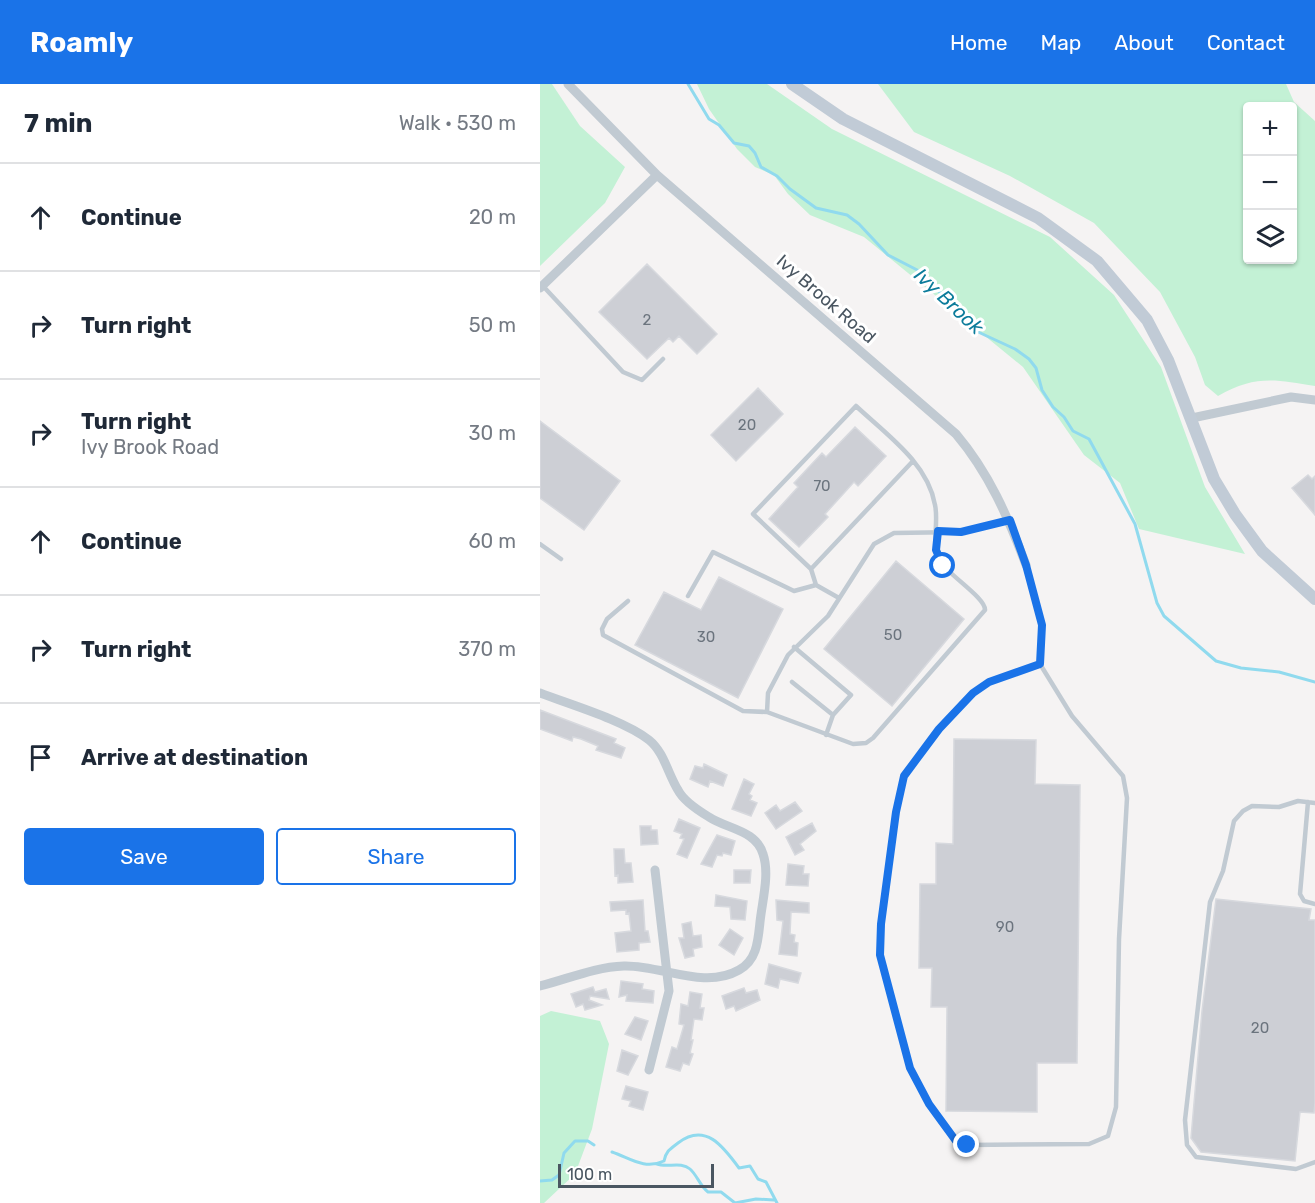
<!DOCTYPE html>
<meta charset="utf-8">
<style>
body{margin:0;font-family:Rubik,sans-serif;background:#f2f2f3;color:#1f2937}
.controls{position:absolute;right:18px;top:18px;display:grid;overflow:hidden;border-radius:6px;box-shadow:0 2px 4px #0004}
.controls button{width:54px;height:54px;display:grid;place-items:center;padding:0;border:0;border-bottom:2px solid #e0e1e3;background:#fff;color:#1f2937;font:30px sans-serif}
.scale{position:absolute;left:18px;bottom:15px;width:156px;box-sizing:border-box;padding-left:6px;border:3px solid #4a5661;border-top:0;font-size:16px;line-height:21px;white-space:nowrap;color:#4a5661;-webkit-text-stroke:4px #fff;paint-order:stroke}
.stop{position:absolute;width:18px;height:18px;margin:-14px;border:4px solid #1a73e8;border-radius:50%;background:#fff}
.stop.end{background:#1a73e8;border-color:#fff;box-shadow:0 2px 6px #0008}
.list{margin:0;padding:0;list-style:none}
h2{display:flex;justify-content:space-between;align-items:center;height:78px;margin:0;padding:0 24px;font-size:26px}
h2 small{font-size:20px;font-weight:400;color:#747a83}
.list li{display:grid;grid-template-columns:39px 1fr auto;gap:18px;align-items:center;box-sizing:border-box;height:108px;padding:0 24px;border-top:2px solid #e0e1e3}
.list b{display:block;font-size:22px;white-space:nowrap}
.list p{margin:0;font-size:20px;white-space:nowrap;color:#747a83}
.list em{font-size:20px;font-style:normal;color:#747a83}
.actions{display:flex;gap:12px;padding:18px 24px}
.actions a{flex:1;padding:14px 0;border:2px solid #1a73e8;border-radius:6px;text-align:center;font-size:21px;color:#1a73e8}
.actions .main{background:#1a73e8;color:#fff}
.icon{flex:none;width:33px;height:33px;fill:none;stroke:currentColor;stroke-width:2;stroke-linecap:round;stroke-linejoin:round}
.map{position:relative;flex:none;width:775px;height:1119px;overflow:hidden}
header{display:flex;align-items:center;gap:36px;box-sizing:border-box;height:84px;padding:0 30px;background:#1a73e8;color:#fff}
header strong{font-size:28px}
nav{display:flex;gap:33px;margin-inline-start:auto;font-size:21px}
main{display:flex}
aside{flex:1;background:#fff}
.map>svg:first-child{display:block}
</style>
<header>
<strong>Roamly</strong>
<nav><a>Home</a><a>Map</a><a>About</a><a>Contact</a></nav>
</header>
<main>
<aside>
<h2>7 min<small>Walk · 530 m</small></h2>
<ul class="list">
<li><svg class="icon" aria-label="ahead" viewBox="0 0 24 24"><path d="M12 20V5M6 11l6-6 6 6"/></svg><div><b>Continue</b></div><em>20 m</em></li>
<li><svg class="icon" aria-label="right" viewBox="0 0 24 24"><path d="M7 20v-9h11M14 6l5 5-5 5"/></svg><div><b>Turn right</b></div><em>50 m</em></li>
<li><svg class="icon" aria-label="right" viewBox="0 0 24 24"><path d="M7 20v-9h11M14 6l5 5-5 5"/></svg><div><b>Turn right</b><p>Ivy Brook Road</p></div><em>30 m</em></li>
<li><svg class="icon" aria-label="ahead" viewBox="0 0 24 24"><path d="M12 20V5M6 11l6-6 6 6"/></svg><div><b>Continue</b></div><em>60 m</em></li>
<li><svg class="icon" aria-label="right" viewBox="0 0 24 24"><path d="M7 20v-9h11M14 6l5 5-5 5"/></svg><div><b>Turn right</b></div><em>370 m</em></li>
<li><svg class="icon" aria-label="arrive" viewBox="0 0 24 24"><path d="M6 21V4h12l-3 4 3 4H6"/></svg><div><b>Arrive at destination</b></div></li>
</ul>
<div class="actions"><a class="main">Save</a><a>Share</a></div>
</aside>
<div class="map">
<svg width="775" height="1119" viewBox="0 0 775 1119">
<rect width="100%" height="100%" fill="#f5f3f3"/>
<path fill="#c3f1d5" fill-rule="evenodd" d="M 0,0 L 12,0 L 40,42 L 85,83 L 65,119 L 0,182 Z
M 157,0 L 227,0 L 292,45 L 510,153 L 574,211 L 621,283 L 665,403 L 705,470 L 599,445 L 580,399 L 544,371 L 483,283 L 324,153 L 270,131 L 248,110 L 234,91 L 215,83 L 197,65 L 169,25 Z
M 338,0 L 746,0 L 754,18 L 775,37 L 775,302 C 735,295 714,291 678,312 L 665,301 L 655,273 L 620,208 L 554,139 L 470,92 L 374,48 ZM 708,22 L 752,22 L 752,176 L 708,176 Z
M 11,927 L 60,937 L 69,960 L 52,1045 L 35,1090 L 4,1119 L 0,1119 L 0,932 Z"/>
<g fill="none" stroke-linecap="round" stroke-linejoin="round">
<path stroke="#90daee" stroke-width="3" d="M 148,0 L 169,35 L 179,41 L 194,59 L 209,62 L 215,69 L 221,83 L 237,92 L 250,105 L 276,124 L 307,131 L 319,140 L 348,171 L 383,189 L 409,219 L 420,225 L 432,237 L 436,247 L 475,265 L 489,275 L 496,284 L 502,306 L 513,323 L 524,333 L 533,347 L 549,355 L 595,440 L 617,519 L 624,532 L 676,577 L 701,584 L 739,588 L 775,598
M 72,1068 C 90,1074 104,1086 124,1077 C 126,1067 130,1065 138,1059 C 165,1038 183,1062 199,1084 L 210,1082 L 218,1095 L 226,1098 L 237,1119
M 117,1080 C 127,1084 141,1077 150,1085 C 157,1091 160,1102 168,1108 L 181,1108 L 195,1119
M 0,1097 L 12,1096 L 19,1091 L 24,1069 L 35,1057 L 48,1057 L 54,1061
M 195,1119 L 216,1115 L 234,1116"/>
</g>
<path fill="#cdcfd5" stroke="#d7d9de" stroke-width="1.5" d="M 107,180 L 177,250 L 157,270 L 139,252 L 133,258 L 129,254 L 107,275 L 59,228 Z
M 218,304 L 243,330 L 196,377 L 171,351 Z
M 0,337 L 80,397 L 44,446 L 0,414 Z
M 315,343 L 346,372 L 318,402 L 314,398 L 285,430 L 288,433 L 259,463 L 229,435 L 258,403 L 254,399 L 282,369 L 286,373 Z
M 768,391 L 772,395 L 775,392 L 775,431 L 752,404 Z
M 356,477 L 424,535 L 352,622 L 284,565 Z
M 179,493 L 243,525 L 198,614 L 95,561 L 124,508 L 161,526 Z
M 0,626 L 76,655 L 74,659 L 85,664 L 81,674 L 56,666 L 58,662 L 41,655 L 33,653 L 32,657 L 0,645 Z
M 414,655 L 496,656 L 495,700 L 540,701 L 537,979 L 497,979 L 497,1028 L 406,1027 L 407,923 L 391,923 L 392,884 L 379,884 L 380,800 L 396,800 L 396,759 L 413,760 Z
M 164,680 L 187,691 L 183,702 L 170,697 L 168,703 L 150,695 L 155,682 L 163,684 Z
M 204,695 L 214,700 L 209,710 L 212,712 L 210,716 L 217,719 L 211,732 L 192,725 Z
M 255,718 L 262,727 L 236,745 L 225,729 L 236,721 L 240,727 Z
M 139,735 L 160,744 L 147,774 L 137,770 L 144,755 L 140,754 L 142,750 L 134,747 Z
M 272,739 L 276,747 L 260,760 L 264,766 L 255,771 L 246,753 Z
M 100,742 L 111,742 L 111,746 L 117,746 L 118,760 L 101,761 Z
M 177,751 L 195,757 L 191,771 L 183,769 L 182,772 L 177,771 L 172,783 L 161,780 Z
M 74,765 L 84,765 L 85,779 L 91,779 L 93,798 L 78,799 L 78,791 L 75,792 Z
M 248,780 L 264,782 L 263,790 L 269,790 L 268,802 L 246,801 Z
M 194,786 L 211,786 L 210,799 L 194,799 Z
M 176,811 L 207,817 L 205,836 L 191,835 L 190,823 L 175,822 Z
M 676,815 L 771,825 L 769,836 L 775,836 L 775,1019 L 774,1029 L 760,1028 L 755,1077 L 661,1068 L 651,1054 L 662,927 Z
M 103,816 L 105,847 L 108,847 L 110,858 L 99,859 L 99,866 L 77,868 L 75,849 L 91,847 L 89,829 L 86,830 L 86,826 L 71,827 L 70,818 Z
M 236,816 L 269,819 L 269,829 L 251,828 L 250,850 L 255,851 L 254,858 L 258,859 L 257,872 L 239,870 L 243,837 L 237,836 Z
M 151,838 L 153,852 L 161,851 L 162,863 L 153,865 L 154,872 L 145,874 L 139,854 L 144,854 L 142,840 Z
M 190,845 L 203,854 L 194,871 L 179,861 Z
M 229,880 L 261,889 L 258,899 L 240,895 L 238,904 L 225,900 Z
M 81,897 L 103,900 L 102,905 L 114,907 L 113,919 L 86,917 L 87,911 L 79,913 Z
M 53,903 L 55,908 L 66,905 L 69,915 L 50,912 L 49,916 L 62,921 L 45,926 L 43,920 L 36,923 L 31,910 Z
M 204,904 L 206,909 L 217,906 L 220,916 L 196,927 L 194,922 L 186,925 L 182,912 Z
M 150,908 L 162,910 L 160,924 L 164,924 L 162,936 L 154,935 L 151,956 L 153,956 L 150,969 L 153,970 L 149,981 L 143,979 L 140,987 L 126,983 L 132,963 L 137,965 L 144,941 L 139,940 L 141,920 L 148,922 Z
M 95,933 L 108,937 L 101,956 L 85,950 Z
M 82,966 L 98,972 L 88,991 L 77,987 Z
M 86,1002 L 108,1008 L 103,1026 L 89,1022 L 91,1017 L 82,1015 Z"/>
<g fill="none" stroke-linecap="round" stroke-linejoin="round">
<path stroke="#c1cad2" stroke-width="4.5" d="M 2,201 L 83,288 L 102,296 L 123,275
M 0,460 L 21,475
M 486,481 L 502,541 L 500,580 L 532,632 L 583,692 L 587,714 L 579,855 L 576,1023 L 568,1052 L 549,1060 L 427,1061 L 416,1057 L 389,1019 L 370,984 L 340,871 L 341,840 L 356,728 L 364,692 L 399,645 L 433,609 L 449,598 L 500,580
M 271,485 L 373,377
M 148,512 L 173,468 L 254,507 L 276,501
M 299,514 L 276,501 L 271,485 L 213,430 L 316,322 C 346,350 388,379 395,421 C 399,438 391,462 399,476 C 407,490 446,514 445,526 L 333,654 L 326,659 L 313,660 L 227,628 L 228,609 L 248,571 L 288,532 L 334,460 L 354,449 L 421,448 L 467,437
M 88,517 L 67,535 L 62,545 L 63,551 L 203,627 L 227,628
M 254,563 L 311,611 L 293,631 L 286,651
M 252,598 L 293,631
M 768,718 L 760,810 L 764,817 L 775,820
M 775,719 L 758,717 L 739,723 L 712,722 L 703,727 L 694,737 L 683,787 L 670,818 L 645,1036 L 647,1061 L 656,1073 L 756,1085 L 775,1078"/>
<path stroke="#c1cad2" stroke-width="9" d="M 28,0 L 117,91 L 416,350 C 449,389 468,433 486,481
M 0,204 L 117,91
M 652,334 L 751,313 L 775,316
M 0,609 C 31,621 83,636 109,656 C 124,668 128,690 138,706 C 143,716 159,727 169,733 C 187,745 216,746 223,770 C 230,790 222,818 220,838 C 218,857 217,876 199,886 C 164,906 122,881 84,882 C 54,883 28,895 0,902
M 109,986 L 129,907 L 115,786"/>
<path stroke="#c1cbd6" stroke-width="12" d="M 252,0 L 303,35 L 498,134 L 557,177 L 607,236 L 628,276 L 674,395 L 695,430 L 722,467 L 775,515"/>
</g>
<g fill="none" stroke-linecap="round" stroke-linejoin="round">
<path stroke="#1a73e8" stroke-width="8" d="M 403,482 L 396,466 L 398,447 L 421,448 L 470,436 L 486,481 L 502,541 L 500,580 L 449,598 L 433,609 L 399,645 L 364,692 L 356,728 L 341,840 L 340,871 L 370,984 L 389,1020 L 416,1057 L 427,1061"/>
</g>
<g text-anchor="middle" stroke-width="6" stroke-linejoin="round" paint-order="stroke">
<g font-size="15" fill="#6b747e">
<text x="107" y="241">2</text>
<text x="207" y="346">20</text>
<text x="282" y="407">70</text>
<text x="353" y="556">50</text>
<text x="166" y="558">30</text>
<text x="465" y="848">90</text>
<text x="720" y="949">20</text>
</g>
<g font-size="18" fill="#4a5661" stroke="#fff">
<text transform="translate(286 215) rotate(41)" y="6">Ivy Brook Road</text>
</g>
<g font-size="20" font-style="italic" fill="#0c7c9b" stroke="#fff">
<text transform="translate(409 217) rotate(43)" y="7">Ivy Brook</text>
</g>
</g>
</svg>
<div class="controls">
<button>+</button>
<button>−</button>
<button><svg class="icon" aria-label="layers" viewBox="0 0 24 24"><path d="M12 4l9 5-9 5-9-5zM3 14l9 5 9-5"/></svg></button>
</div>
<div class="scale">100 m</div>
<div class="stop" style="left:403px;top:482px"></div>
<div class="stop end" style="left:427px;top:1061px"></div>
</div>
</main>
